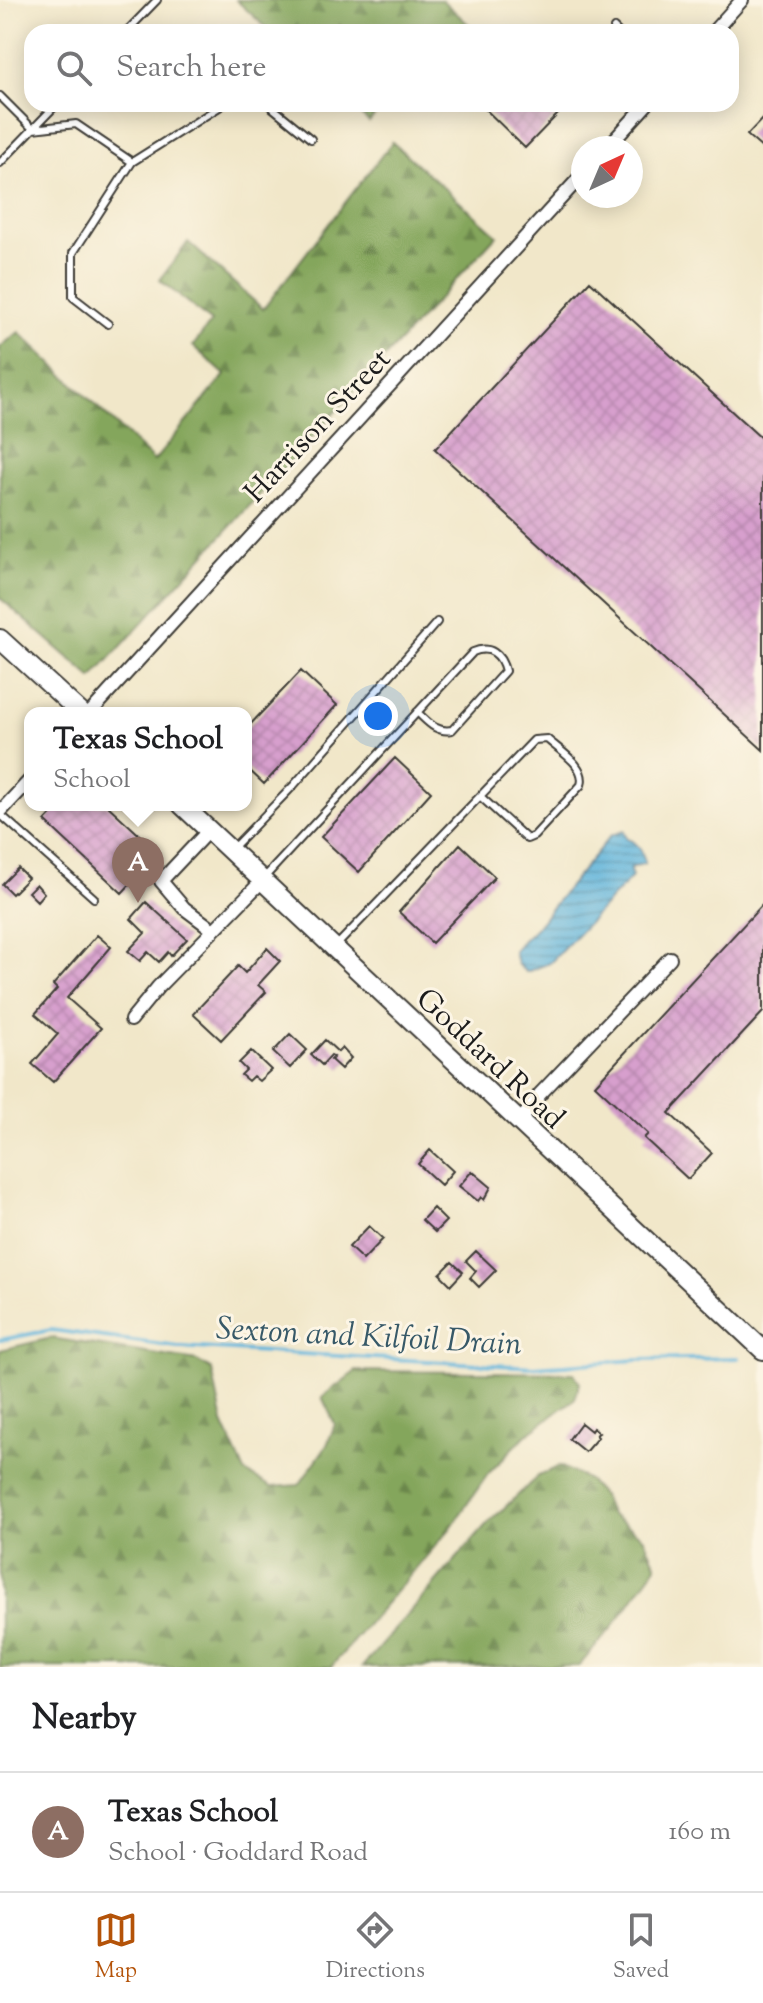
<!DOCTYPE html>
<meta charset="utf-8">
<style>
body{margin:0;font-family:"Sorts Mill Goudy",serif;background:#f6f6f6;color:#202124}
.compass{position:absolute;left:571px;top:136px;width:72px;height:72px;border-radius:50%;background:#fff;box-shadow:0 4px 20px #0003;rotate:44deg}
.you{position:absolute;left:378px;top:716px;width:28px;height:28px;margin:-20px;border:6px solid #fff;border-radius:50%;background:#1a73e8;box-shadow:0 0 0 12px #1a73e833}
.badge{display:grid;place-items:center;width:52px;height:52px;border-radius:50%;background:#b45309;color:#fff;font-size:26px;font-weight:700}
.pin{position:absolute;translate:-50% -66px;filter:drop-shadow(0 2px 4px #0008)}
.pin::after{content:'';position:absolute;top:42px;width:28px;height:24px;background:inherit;clip-path:polygon(0 0,100% 0,50% 100%)}
.popup{position:absolute;left:24px;top:707px;width:228px;height:104px;box-sizing:border-box;display:grid;place-content:center;border-radius:16px;background:#fff;filter:drop-shadow(0 2px 6px #0005);font-size:26px;white-space:nowrap;color:#757577}
.popup b{font-size:30px;color:#202124}
.popup::after{content:'';position:absolute;left:50%;top:100%;margin-left:-16px;border:16px solid transparent;border-top-color:#fff}
.list{margin:0;padding:0;list-style:none}
h2{display:flex;justify-content:space-between;align-items:center;height:104px;margin:0;padding:0 32px;font-size:34px}
h2 small{font-size:26px;font-weight:400;color:#757577}
.list li{display:grid;grid-template-columns:52px 1fr auto;gap:24px;align-items:center;box-sizing:border-box;height:120px;padding:0 32px;border-top:2px solid #e0e0e0}
.list b{display:block;font-size:30px;white-space:nowrap}
.list p{margin:0;font-size:26px;white-space:nowrap;color:#757577}
.list em{font-size:26px;font-style:normal;color:#757577}
.icon{flex:none;width:44px;height:44px;fill:none;stroke:currentColor;stroke-width:2;stroke-linecap:round;stroke-linejoin:round}
.map{position:relative;flex:none;width:763px;height:1667px;overflow:hidden}
.search{position:absolute;background:#fff;box-shadow:0 4px 20px #0003;left:24px;right:24px;top:24px;height:88px;display:flex;align-items:center;gap:20px;box-sizing:border-box;padding:0 28px;border-radius:24px;color:#757577;font-size:30px}
.sheet{height:224px;background:#fff}
nav{display:flex;justify-content:space-around;align-items:center;box-sizing:border-box;height:112px;border-top:2px solid #e0e0e0;background:#fff;font-size:22px;color:#757577}
nav a{display:grid;justify-items:center;gap:4px}
nav .on{color:#b45309}
.map>svg:first-child{display:block}
</style>
<div class="map">
<svg width="763" height="1667" viewBox="0 0 763 1667">
<defs>
<pattern id="forest-firs" width="22" height="20" patternUnits="userSpaceOnUse" patternTransform="scale(2)"><rect width="22" height="20" fill="#84a65c"/><path d="M5 1l3.5 6h-7zM16 11l3.5 6h-7z" fill="#6b864b"/></pattern>
<pattern id="water-rules" width="6" height="5" patternUnits="userSpaceOnUse" patternTransform="scale(2)"><rect width="6" height="5" fill="#5fb4db"/><path d="M0 2.5h6" fill="none" stroke="#4e92b1"/></pattern>
<pattern id="building-cross-hatch" width="8" height="8" patternUnits="userSpaceOnUse" patternTransform="scale(2)"><rect width="8" height="8" fill="#d79fcd"/><path d="M0 0l8 8M0 8l8-8" fill="none" stroke="#b888af"/></pattern>
</defs>
<rect width="100%" height="100%" fill="#fcf5e5"/>
<filter id="ink" filterUnits="userSpaceOnUse"><feTurbulence type="fractalNoise" baseFrequency=".0125" numOctaves="2"/><feDisplacementMap in="SourceGraphic" scale="16" xChannelSelector="R" yChannelSelector="G"/><feConvolveMatrix kernelMatrix="1 2 1 2 8 2 1 2 1" color-interpolation-filters="sRGB"/></filter>
<filter id="wash" filterUnits="userSpaceOnUse"><feTurbulence type="fractalNoise" baseFrequency=".006" numOctaves="4" result="noise"/><feDisplacementMap in="SourceGraphic" scale="32" xChannelSelector="R" yChannelSelector="G"/><feGaussianBlur stdDeviation="1.8" result="paint"/><feColorMatrix in="noise" values="0 0 0 0 0 0 0 0 0 0 0 0 0 0 0 0 0 1.4 0 .05"/><feComposite in="paint" operator="in"/></filter>
<g filter="url(#wash)">
<rect width="100%" height="100%" fill="#f1e7c9"/>
<path fill="url(#forest-firs)" stroke="#50613c" stroke-width="2" d="M 236,0 L 442,0 L 477,32 L 271,32 Z
M 349,104 L 384,104 L 369,122 Z
M 392,142 L 497,235 L 92,678 L 0,598 L 0,347 L 19,332 L 154,461 L 225,375 L 193,346 L 211,322 L 160,280 L 188,242 L 263,309 Z
M 51,1338 L 197,1361 L 212,1370 L 223,1423 L 245,1472 L 272,1487 L 299,1485 L 327,1445 L 335,1424 L 322,1397 L 356,1371 L 574,1373 L 580,1383 L 575,1399 L 526,1435 L 488,1474 L 450,1529 L 331,1667 L 0,1667 L 0,1350 Z
M 560,1466 L 588,1480 L 603,1497 L 610,1514 L 643,1537 L 657,1566 L 611,1629 L 579,1666 L 362,1667 L 485,1526 L 538,1476 Z"/>
<path fill="url(#water-rules)" stroke="#3e687c" stroke-width="2" d="M 624,831 L 627,839 C 639,843 642,851 645,863 L 630,868 L 632,877 L 550,963 L 526,972 L 517,964 L 514,951 C 524,936 539,928 548,912 L 611,835 Z"/>
<g fill="none" stroke-linecap="round" stroke-linejoin="round">
<path stroke="#5fb4db" stroke-width="4" d="M 0,1340 L 51,1330 L 178,1347 L 534,1367 L 637,1360 L 738,1358"/>
</g>
<g id="blocks">
<path fill="url(#building-cross-hatch)" d="M 480,104 L 550,104 L 559,113 L 525,148 Z
M 763,118 L 763,149 L 747,135 Z
M 590,281 L 763,440 L 763,750 L 435,449 Z
M 301,671 L 337,705 L 264,784 L 246,767 L 246,729 Z
M 395,758 L 431,792 L 359,872 L 321,837 Z
M 60,805 L 107,805 L 159,853 L 122,893 L 45,821 Z
M 460,844 L 495,877 L 432,943 L 399,912 Z
M 18,868 L 28,878 L 12,894 L 2,884 Z
M 36,884 L 44,893 L 37,901 L 28,892 Z
M 146,902 L 187,939 L 171,956 L 168,952 L 159,962 L 148,952 L 140,961 L 128,951 L 145,933 L 131,919 Z
M 763,904 L 763,1012 L 669,1113 L 712,1153 L 688,1179 L 644,1138 L 648,1134 L 595,1085 Z
M 97,935 L 111,947 L 67,998 L 101,1028 L 53,1082 L 32,1064 L 58,1034 L 35,1014 L 57,989 L 53,985 Z
M 267,948 L 280,961 L 258,985 L 266,992 L 221,1040 L 193,1014 L 238,966 L 245,973 Z
M 290,1034 L 307,1050 L 290,1068 L 273,1052 Z
M 325,1040 L 338,1052 L 342,1048 L 351,1058 L 341,1069 L 331,1060 L 334,1057 L 331,1055 L 322,1065 L 311,1055 Z
M 251,1051 L 271,1070 L 259,1081 L 253,1076 L 248,1081 L 241,1075 L 246,1070 L 239,1063 Z
M 430,1150 L 453,1171 L 441,1185 L 418,1164 Z
M 472,1171 L 491,1187 L 484,1200 L 481,1197 L 478,1201 L 459,1186 Z
M 433,1208 L 446,1221 L 435,1232 L 422,1220 Z
M 369,1226 L 383,1239 L 363,1260 L 349,1247 Z
M 476,1251 L 496,1270 L 479,1287 L 470,1278 L 476,1271 L 466,1261 Z
M 452,1262 L 463,1272 L 451,1285 L 440,1274 Z
M 581,1423 L 591,1431 L 593,1428 L 599,1433 L 596,1435 L 598,1437 L 585,1452 L 569,1439 Z"/>
</g>
</g>
<g filter="url(#ink)">
<use href="#blocks" fill-opacity="0" stroke="#3c3a36" stroke-width="2"/>
<g fill="none" stroke-linecap="round" stroke-linejoin="round">
<g stroke="#3c3a36" stroke-width="10">
<path id="service" d="M 614,28 L 618,32
M 126,32 L 157,0
M 0,96 L 33,129 L 76,124 L 132,162
M 268,104 L 311,139
M 0,163 L 57,104
M 108,324 L 73,297 L 73,253 L 132,162 L 224,104
M 0,814 L 94,898
M 233,848 L 294,785 L 437,622
M 263,879 L 473,652 C 490,645 501,654 505,671 L 452,730 C 436,733 428,722 417,712
M 337,945 L 534,740 L 547,739 C 560,751 587,766 581,785 L 534,836 L 527,839 L 481,797"/>
</g>
<g stroke="#3c3a36" stroke-width="16">
<path id="minor" d="M 713,32 L 742,0
M 607,148 L 647,104
M 90,713 L 583,174
M 0,812 L 30,780
M 209,830 L 161,881 L 184,908 L 212,929
M 131,1020 L 158,987 L 262,881
M 519,1123 L 540,1094 L 670,958"/>
</g>
<g stroke="#3c3a36" stroke-width="22">
<path id="secondary" d="M 0,639 L 81,713
M 182,805 L 763,1350"/>
</g>
<use href="#service" stroke="#fff" stroke-width="6"/>
<use href="#minor" stroke="#fff" stroke-width="12"/>
<use href="#secondary" stroke="#fff" stroke-width="18"/>
</g>
</g>
<g text-anchor="middle" stroke-width="6" stroke-linejoin="round" paint-order="stroke">
<g font-size="30" fill="#1c1c1c" stroke="#fcf5e5">
<text transform="translate(317 425) rotate(-47)" y="10">Harrison Street</text>
<text transform="translate(491 1058) rotate(43)" y="10">Goddard Road</text>
</g>
<g font-size="32" font-style="italic" fill="#375968" stroke="#fcf5e5">
<text transform="translate(369 1335) rotate(3)" y="11">Sexton and Kilfoil Drain</text>
</g>
</g>
</svg>
<svg class="compass" viewBox="-18 -18 36 36"><path d="M0-13l5 13h-10z" fill="#e53935"/><path d="M0 13l5-13h-10z" fill="#757577"/></svg>
<div class="you"></div>
<div class="pin badge" style="left:138px;top:903px;background:#8d6e63">A</div>
<div class="popup"><b>Texas School</b>School</div>
<div class="search"><svg class="icon" aria-label="search" viewBox="0 0 24 24"><circle cx="10" cy="10" r="6"/><path d="M15 15l6 6"/></svg>Search here</div>
</div>
<section class="sheet">
<h2>Nearby<small></small></h2>
<ul class="list">
<li><span class="badge" style="background:#8d6e63">A</span><div><b>Texas School</b><p>School · Goddard Road</p></div><em>160 m</em></li>
</ul>
</section>
<nav>
<a class="on"><svg class="icon" aria-label="map" viewBox="0 0 24 24"><path d="M3 6l6-2 6 2 6-2v14l-6 2-6-2-6 2zM9 4v14M15 6v14"/></svg>Map</a>
<a><svg class="icon" aria-label="directions" viewBox="0 0 24 24"><path d="M12 3l9 9-9 9-9-9zM9 14v-3h6M13 9l2 2-2 2"/></svg>Directions</a>
<a><svg class="icon" aria-label="saved" viewBox="0 0 24 24"><path d="M7 4h10v16l-5-4-5 4z"/></svg>Saved</a>
</nav>
